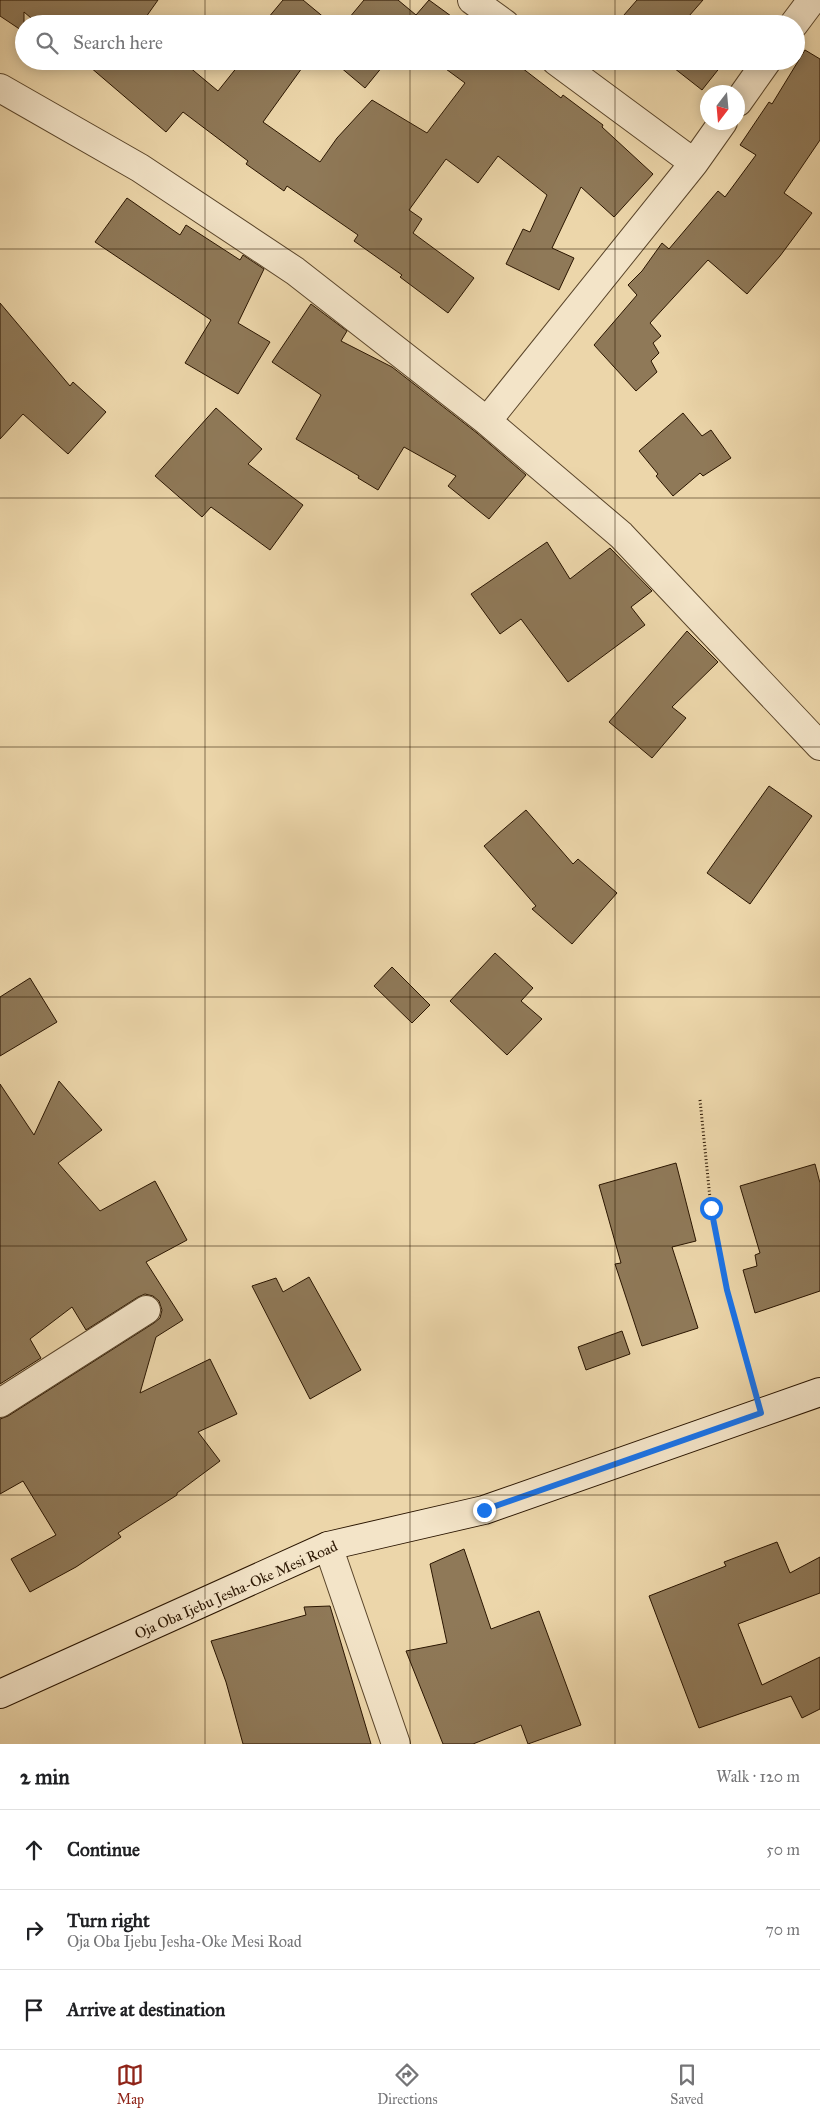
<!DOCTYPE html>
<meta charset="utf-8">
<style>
body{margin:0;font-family:"IM FELL Great Primer",serif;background:#f2f2f2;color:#202124}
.compass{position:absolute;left:700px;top:85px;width:45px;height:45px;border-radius:50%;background:#fff;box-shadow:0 2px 12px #0003;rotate:196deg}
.stop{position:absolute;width:15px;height:15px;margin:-11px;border:4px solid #1a73e8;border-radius:50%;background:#fff}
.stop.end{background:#1a73e8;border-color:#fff;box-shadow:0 1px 5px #0008}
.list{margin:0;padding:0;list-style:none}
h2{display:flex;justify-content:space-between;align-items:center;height:65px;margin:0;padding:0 20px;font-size:21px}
h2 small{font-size:16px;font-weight:400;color:#757577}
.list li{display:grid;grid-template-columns:32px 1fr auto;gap:15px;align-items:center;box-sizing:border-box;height:80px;padding:0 20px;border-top:1px solid #e0e0e0}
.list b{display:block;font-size:19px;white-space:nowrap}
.list p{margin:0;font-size:16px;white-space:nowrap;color:#757577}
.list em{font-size:16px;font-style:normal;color:#757577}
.icon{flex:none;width:28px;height:28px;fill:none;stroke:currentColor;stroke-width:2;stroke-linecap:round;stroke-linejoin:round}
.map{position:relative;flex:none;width:820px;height:1744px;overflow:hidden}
.search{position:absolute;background:#fff;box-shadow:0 2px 12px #0003;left:15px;right:15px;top:15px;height:55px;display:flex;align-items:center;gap:12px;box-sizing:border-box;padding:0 18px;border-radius:28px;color:#757577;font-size:19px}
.sheet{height:305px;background:#fff}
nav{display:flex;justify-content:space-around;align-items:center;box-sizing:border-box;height:70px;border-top:1px solid #e0e0e0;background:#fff;font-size:14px;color:#757577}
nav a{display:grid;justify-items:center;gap:2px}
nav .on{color:#8f2418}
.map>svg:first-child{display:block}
</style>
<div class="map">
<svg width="820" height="1744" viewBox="0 0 820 1744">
<rect width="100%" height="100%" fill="#ecd6aa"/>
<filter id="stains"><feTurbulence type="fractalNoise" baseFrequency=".004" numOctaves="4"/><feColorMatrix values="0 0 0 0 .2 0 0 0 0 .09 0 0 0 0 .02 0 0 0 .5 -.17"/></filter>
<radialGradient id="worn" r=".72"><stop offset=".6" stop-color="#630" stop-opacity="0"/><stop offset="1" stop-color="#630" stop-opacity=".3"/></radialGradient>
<path fill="#8f7958" stroke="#2a1500" d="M 0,0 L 158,0 L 141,24 L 38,24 L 24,12 L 24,32 L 0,16 Z
M 283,0 L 303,0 L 332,24 L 263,24 Z
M 364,0 L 398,0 L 416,15 L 429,0 L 462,24 L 344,24 Z
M 637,0 L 703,0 L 682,24 L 617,23 Z
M 805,50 L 820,59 L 820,140 L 784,193 L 812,213 L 780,256 L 747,294 L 708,260 L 650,323 L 661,336 L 653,343 L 659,353 L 651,361 L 657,372 L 636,391 L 594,345 L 637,295 L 628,285 L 642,271 L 662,243 L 669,249 L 718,191 L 725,197 L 756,155 L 740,145 L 769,102 L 772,104 Z
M 83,61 L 182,61 L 218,91 L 242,61 L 307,61 L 263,122 L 320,162 L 337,138 L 372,100 L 427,133 L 465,83 L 435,61 L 513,61 L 561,98 L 563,95 L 603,125 L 602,127 L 653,174 L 614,217 L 581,187 L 552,248 L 574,258 L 559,290 L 506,264 L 523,229 L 530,232 L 547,195 L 498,156 L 478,183 L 446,159 L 409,210 L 422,219 L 413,233 L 474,278 L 448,313 L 400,277 L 402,275 L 354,241 L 358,235 L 287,186 L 284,191 L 246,164 L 248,161 L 183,112 L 166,132 Z
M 333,61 L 387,61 L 365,88 Z
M 665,61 L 725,61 L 702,90 Z
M 127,198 L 180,235 L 186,225 L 240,260 L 243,255 L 264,269 L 238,323 L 270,342 L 238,394 L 185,363 L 211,320 L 95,242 Z
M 0,303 L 70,386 L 73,382 L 106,412 L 68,454 L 23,414 L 0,439 Z
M 311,304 L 347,331 L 341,341 L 392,367 L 477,433 L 526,475 L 489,519 L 448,486 L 456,476 L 404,447 L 378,490 L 358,478 L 359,476 L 296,439 L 321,395 L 272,362 Z
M 216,408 L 262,449 L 248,464 L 303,505 L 270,550 L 211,507 L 202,517 L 155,476 Z
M 683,413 L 702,436 L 711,430 L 731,458 L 703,476 L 700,473 L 673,496 L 656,476 L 658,474 L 639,451 Z
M 547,542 L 570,579 L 610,548 L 652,591 L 631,607 L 645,625 L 568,682 L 521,619 L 500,634 L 471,594 Z
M 687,631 L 718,662 L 672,707 L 686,718 L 652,758 L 609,722 Z
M 769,786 L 812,816 L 750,904 L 707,873 Z
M 526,810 L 573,864 L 578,859 L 617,893 L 572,944 L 532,909 L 536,906 L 484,846 Z
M 495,953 L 533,988 L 521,1001 L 542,1019 L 507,1055 L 450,1001 Z
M 392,967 L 430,1005 L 412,1023 L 374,986 Z
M 30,978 L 57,1022 L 0,1056 L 0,997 Z
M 59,1081 L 102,1130 L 58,1163 L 100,1211 L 155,1181 L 187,1240 L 146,1262 L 183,1320 L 156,1337 L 140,1393 L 210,1359 L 237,1414 L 198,1432 L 220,1461 L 177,1493 L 177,1495 L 118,1533 L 121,1537 L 76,1567 L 30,1592 L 11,1559 L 56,1535 L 23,1481 L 0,1494 L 0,1419 L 8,1416 L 154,1323 L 160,1318 L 162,1310 L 159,1301 L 153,1296 L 145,1294 L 138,1297 L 86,1330 L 72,1307 L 30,1339 L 41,1358 L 0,1384 L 0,1084 L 34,1135 Z
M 676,1163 L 696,1241 L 672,1247 L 698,1328 L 642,1346 L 615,1264 L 621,1263 L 599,1185 Z
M 815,1164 L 820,1183 L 820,1291 L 755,1313 L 743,1270 L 757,1266 L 755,1255 L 760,1253 L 740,1186 Z
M 309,1277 L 361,1370 L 310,1399 L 252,1286 L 276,1278 L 283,1292 Z
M 622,1331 L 630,1354 L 586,1370 L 578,1347 Z
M 777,1542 L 790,1573 L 820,1557 L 820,1593 L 738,1624 L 762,1685 L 820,1657 L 820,1709 L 802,1718 L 791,1696 L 699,1728 L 649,1596 L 726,1566 L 724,1562 Z
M 464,1549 L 491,1629 L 539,1611 L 581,1725 L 528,1744 L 521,1725 L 473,1744 L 443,1744 L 406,1651 L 447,1643 L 430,1564 Z
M 330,1606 L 371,1744 L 243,1744 L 226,1682 L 211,1641 L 306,1615 L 304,1607 Z"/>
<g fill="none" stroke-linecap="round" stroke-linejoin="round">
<g stroke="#5a452a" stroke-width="30">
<path id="street" d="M 472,0 L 505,24
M 794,24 L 812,0
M 556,61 L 694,163
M 0,88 L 140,168 L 295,271 L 487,421 L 621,535 L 820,746
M 738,102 L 767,61
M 487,421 L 694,163 L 723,122
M 0,1403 L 146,1310
M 328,1546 L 396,1744"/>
</g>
<g stroke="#2a1500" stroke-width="30">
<path id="secondary" d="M 0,1694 L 328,1546 L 484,1510 L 820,1392"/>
</g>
<path stroke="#2a1500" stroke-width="3" stroke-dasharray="1 2.5" stroke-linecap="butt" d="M 700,1100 L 711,1208 L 727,1289 L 754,1385"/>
<use href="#street" stroke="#f3e4c8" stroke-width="28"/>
<use href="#secondary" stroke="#f3e4c8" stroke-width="28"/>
</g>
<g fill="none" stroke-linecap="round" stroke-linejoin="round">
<path stroke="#1a73e8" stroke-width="6" d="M 484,1510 L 761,1413 L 727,1290 L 711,1208"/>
</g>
<path fill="none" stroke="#2a1500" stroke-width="1" stroke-opacity="0.55" d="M 205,0 L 205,24M 410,0 L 410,24M 615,0 L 615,24M 205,61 L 205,1744M 410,61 L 410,1744M 615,61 L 615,1744M 0,249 L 820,249M 0,498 L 820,498M 0,747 L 820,747M 0,997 L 820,997M 0,1246 L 820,1246M 0,1495 L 820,1495"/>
<g text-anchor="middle" stroke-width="4" stroke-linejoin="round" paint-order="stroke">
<g font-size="15" fill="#2a1500" stroke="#f3e4c8">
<text transform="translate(236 1590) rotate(-24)" y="5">Oja Oba Ijebu Jesha-Oke Mesi Road</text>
</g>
</g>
<rect width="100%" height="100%" filter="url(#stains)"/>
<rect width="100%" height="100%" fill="url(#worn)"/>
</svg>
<svg class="compass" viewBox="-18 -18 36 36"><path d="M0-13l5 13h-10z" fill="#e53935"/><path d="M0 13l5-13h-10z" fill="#757577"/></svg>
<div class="stop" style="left:711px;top:1208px"></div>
<div class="stop end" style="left:484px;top:1510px"></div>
<div class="search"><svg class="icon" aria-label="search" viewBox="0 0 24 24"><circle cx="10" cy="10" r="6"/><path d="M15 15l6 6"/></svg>Search here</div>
</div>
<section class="sheet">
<h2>2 min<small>Walk · 120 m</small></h2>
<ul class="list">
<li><svg class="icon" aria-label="ahead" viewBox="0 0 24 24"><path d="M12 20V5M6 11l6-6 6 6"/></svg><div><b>Continue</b></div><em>50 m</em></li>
<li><svg class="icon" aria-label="right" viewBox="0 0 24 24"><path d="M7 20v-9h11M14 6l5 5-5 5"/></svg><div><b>Turn right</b><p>Oja Oba Ijebu Jesha-Oke Mesi Road</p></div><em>70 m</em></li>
<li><svg class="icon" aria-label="arrive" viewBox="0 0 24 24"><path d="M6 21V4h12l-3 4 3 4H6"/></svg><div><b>Arrive at destination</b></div></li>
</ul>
</section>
<nav>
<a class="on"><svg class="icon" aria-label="map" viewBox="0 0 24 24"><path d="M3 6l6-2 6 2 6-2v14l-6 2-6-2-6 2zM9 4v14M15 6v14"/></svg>Map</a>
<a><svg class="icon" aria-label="directions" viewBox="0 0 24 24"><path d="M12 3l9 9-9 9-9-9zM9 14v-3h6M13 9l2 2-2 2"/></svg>Directions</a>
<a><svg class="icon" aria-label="saved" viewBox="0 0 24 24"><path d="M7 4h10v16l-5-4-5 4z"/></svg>Saved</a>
</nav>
